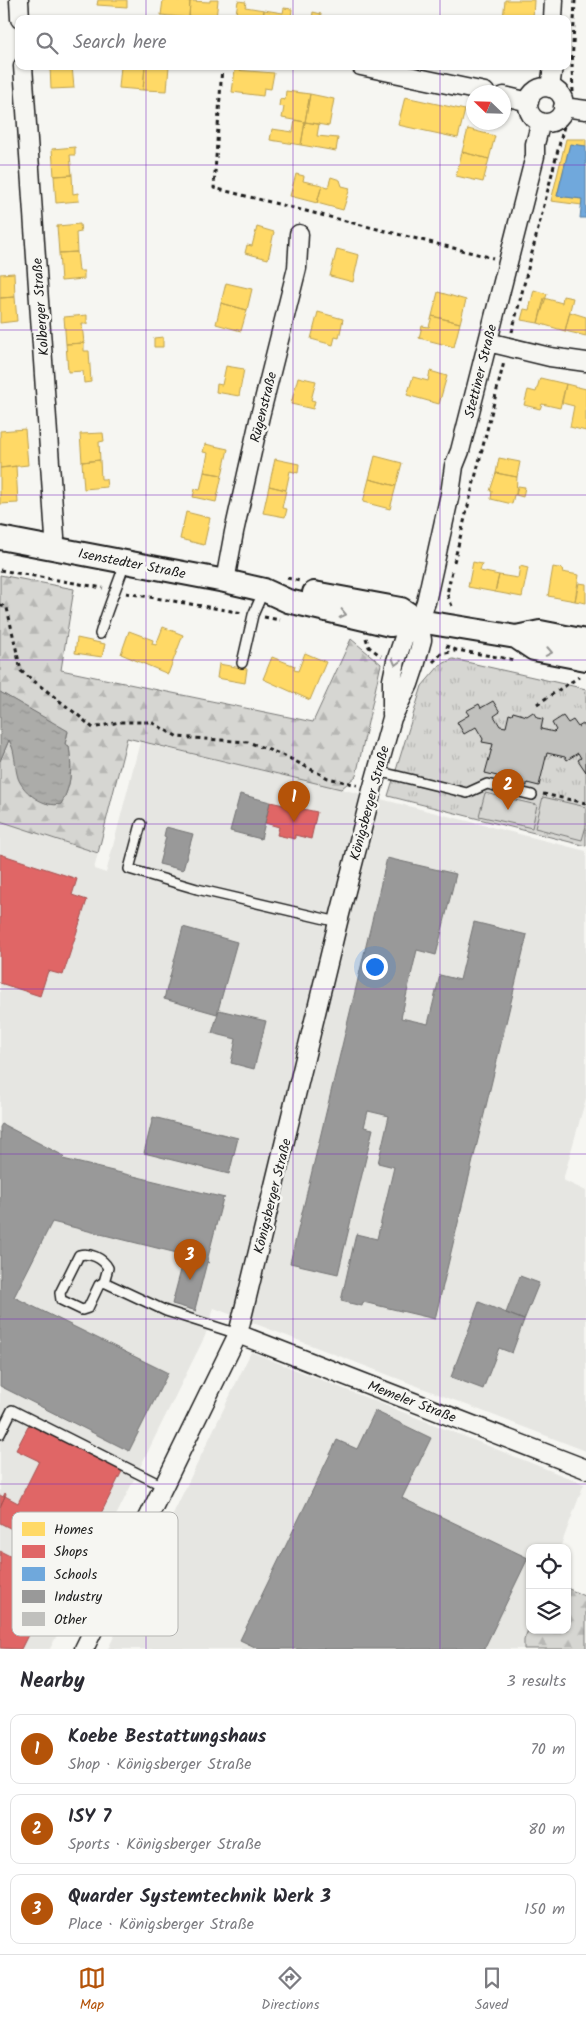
<!DOCTYPE html>
<meta charset="utf-8">
<style>
body{margin:0;font-family:Kalam,sans-serif;background:#f7f7f7;color:#2b2b33}
.controls{position:absolute;right:15px;bottom:15px;display:grid;overflow:hidden;border-radius:10px;box-shadow:0 1px 4px #0004}
.controls button{width:45px;height:45px;display:grid;place-items:center;padding:0;border:0;border-bottom:1px solid #e1e1e2;background:#fff;color:#2b2b33;font:25px sans-serif}
.compass{position:absolute;left:466px;top:85px;width:45px;height:45px;border-radius:50%;background:#fff;box-shadow:0 1px 4px #0004;rotate:293deg}
.you{position:absolute;left:374px;top:966px;width:18px;height:18px;margin:-12px;border:4px solid #fff;border-radius:50%;background:#1a73e8;box-shadow:0 0 0 8px #1a73e833}
.badge{display:grid;place-items:center;width:32px;height:32px;border-radius:50%;background:#b45309;color:#fff;font-size:16px;font-weight:700}
.pin{position:absolute;translate:-50% -41px;filter:drop-shadow(0 1px 2px #0008)}
.pin::after{content:'';position:absolute;top:26px;width:18px;height:15px;background:inherit;clip-path:polygon(0 0,100% 0,50% 100%)}
.list{margin:0;padding:0;list-style:none}
h2{display:flex;justify-content:space-between;align-items:center;height:65px;margin:0;padding:0 20px;font-size:21px}
h2 small{font-size:16px;font-weight:400;color:#7c7c81}
.list li{display:grid;grid-template-columns:32px 1fr auto;gap:15px;align-items:center;box-sizing:border-box;height:70px;margin:0 10px 10px;padding:0 10px;border:1px solid #e1e1e2;border-radius:10px}
.list b{display:block;font-size:19px;white-space:nowrap}
.list p{margin:0;font-size:16px;white-space:nowrap;color:#7c7c81}
.list em{font-size:16px;font-style:normal;color:#7c7c81}
.icon{flex:none;width:28px;height:28px;fill:none;stroke:currentColor;stroke-width:2;stroke-linecap:round;stroke-linejoin:round}
.map{position:relative;flex:none;width:586px;height:1649px;overflow:hidden}
.search{position:absolute;background:#fff;box-shadow:0 1px 4px #0004;left:15px;right:15px;top:15px;height:55px;display:flex;align-items:center;gap:12px;box-sizing:border-box;padding:0 18px;border-radius:10px;color:#7c7c81;font-size:19px}
.sheet{height:305px;background:#fff}
nav{display:flex;justify-content:space-around;align-items:center;box-sizing:border-box;height:70px;border-top:1px solid #e1e1e2;background:#fff;font-size:14px;color:#7c7c81}
nav a{display:grid;justify-items:center;gap:2px}
nav .on{color:#b45309}
.map>svg:first-child{display:block}
</style>
<div class="map">
<svg width="586" height="1649" viewBox="0 0 586 1649">
<defs>
<pattern id="grass-tufts" width="24" height="20" patternUnits="userSpaceOnUse" patternTransform="scale(1.25)"><rect width="24" height="20" fill="#d6d6d2"/><path d="M3 7l-1-3M5 7V3M7 7l1-3M15 17l-1-3M17 17v-4M19 17l1-3" fill="none" stroke="#b7b7b4"/></pattern>
<pattern id="forest-firs" width="22" height="20" patternUnits="userSpaceOnUse" patternTransform="scale(1.25)"><rect width="22" height="20" fill="#d6d6d2"/><path d="M5 1l3.5 6h-7zM16 11l3.5 6h-7z" fill="#b7b7b4"/></pattern>
<pattern id="water-ripples" width="26" height="14" patternUnits="userSpaceOnUse" patternTransform="scale(1.25)"><rect width="26" height="14" fill="#acaca9"/><path d="M2 4q2-2 4 0t4 0M15 11q2-2 4 0t4 0" fill="none" stroke="#939391"/></pattern>
</defs>
<rect width="100%" height="100%" fill="#f6f6f2"/>
<filter id="ink" filterUnits="userSpaceOnUse"><feTurbulence type="fractalNoise" baseFrequency=".02" numOctaves="2"/><feDisplacementMap in="SourceGraphic" scale="10" xChannelSelector="R" yChannelSelector="G"/><feConvolveMatrix kernelMatrix="1 2 1 2 8 2 1 2 1" color-interpolation-filters="sRGB"/></filter>
<g filter="url(#ink)">
<path fill="#e6e6e2" d="M 140,742 L 341,789 L 586,851 L 586,1098 L 563,1180 L 586,1191 L 586,1451 L 214,1308 L 205,1336 L 50,1649 L 0,1649 L 0,821 L 98,853 L 94,869 L 106,873 Z
M 251,1352 L 584,1484 L 560,1548 L 530,1548 L 530,1625 L 524,1640 L 524,1649 L 108,1649 Z"/>
<path fill="url(#grass-tufts)" stroke="#797977" d="M 453,659 L 586,689 L 586,846 L 388,796 L 422,686 L 440,665 Z"/>
<path fill="url(#forest-firs)" stroke="#797977" d="M 0,575 L 74,589 L 61,670 L 313,722 L 351,639 L 381,664 L 356,776 L 341,789 L 127,738 L 98,853 L 0,821 L 0,761 L 9,740 C 21,762 27,811 61,804 C 72,784 72,769 69,746 L 65,744 L 68,732 L 0,692 Z
M 567,1588 L 586,1597 L 586,1649 L 524,1649 L 524,1640 L 530,1625 L 530,1630 L 567,1630 Z"/>
<path fill="#d6d6d2" stroke="#797977" d="M 485,793 L 537,805 L 532,828 L 479,816 Z
M 543,797 L 586,807 L 586,826 L 582,840 L 535,828 Z"/>
<path fill="url(#water-ripples)" stroke="#727271" d="M 0,692 L 68,731 L 65,744 L 69,746 C 72,769 72,784 61,804 C 45,808 24,794 18,778 C 14,765 16,752 9,740 L 0,761 Z"/>
<path fill="#ffd966" stroke="#bba050" d="M 98,0 L 127,0 L 127,7 L 97,5 Z
M 163,0 L 190,1 L 189,18 L 161,15 Z
M 210,0 L 218,0 L 216,19 L 189,18 L 190,1 L 210,2 Z
M 505,0 L 534,0 L 533,19 L 503,19 Z
M 238,1 L 246,2 L 245,7 L 264,10 L 263,19 L 235,19 Z
M 284,8 L 292,9 L 291,19 L 263,19 L 264,10 L 283,13 Z
M 313,12 L 321,14 L 320,19 L 312,19 Z
M 50,66 L 72,66 L 74,88 L 51,89 Z
M 121,66 L 145,66 L 143,90 L 119,88 Z
M 145,66 L 169,66 L 167,91 L 143,90 Z
M 235,70 L 274,73 L 271,89 L 264,88 L 263,96 L 232,92 Z
M 286,91 L 310,94 L 305,122 L 282,118 L 284,107 L 279,106 L 280,99 L 285,100 Z
M 310,94 L 334,99 L 329,126 L 305,122 Z
M 405,97 L 465,110 L 458,138 L 398,125 Z
M 295,120 L 305,122 L 301,145 L 270,140 L 272,129 L 293,132 Z
M 305,122 L 319,124 L 317,136 L 338,138 L 336,151 L 301,145 Z
M 468,129 L 495,136 L 489,159 L 462,152 Z
M 566,139 L 586,139 L 586,146 L 570,144 L 557,196 L 582,199 L 582,205 L 551,201 Z
M 75,147 L 75,155 L 70,155 L 72,175 L 54,176 L 52,149 Z
M 462,152 L 489,159 L 483,182 L 456,176 Z
M 296,174 L 304,176 L 303,181 L 322,185 L 317,203 L 290,196 Z
M 72,175 L 73,194 L 78,193 L 79,201 L 56,203 L 54,176 Z
M 331,177 L 340,180 L 342,186 L 350,188 L 343,210 L 317,203 L 322,185 L 328,187 Z
M 80,224 L 81,232 L 76,233 L 77,252 L 59,253 L 57,226 Z
M 257,227 L 274,232 L 268,259 L 245,253 L 247,245 L 252,246 Z
M 337,249 L 359,255 L 353,282 L 330,276 Z
M 77,252 L 79,271 L 84,271 L 84,279 L 61,281 L 59,253 Z
M 14,273 L 15,297 L 0,298 L 0,274 Z
M 226,283 L 252,289 L 247,310 L 221,303 Z
M 534,290 L 547,294 L 538,323 L 521,320 L 524,309 L 529,310 Z
M 438,292 L 466,300 L 460,323 L 432,316 Z
M 563,296 L 573,298 L 565,331 L 538,323 L 544,298 L 562,303 Z
M 15,297 L 17,321 L 0,323 L 0,298 Z
M 221,303 L 247,310 L 241,331 L 216,324 Z
M 318,312 L 343,319 L 339,338 L 335,337 L 333,345 L 311,339 Z
M 570,312 L 586,317 L 586,336 L 565,331 Z
M 87,315 L 87,324 L 82,324 L 84,343 L 66,344 L 64,317 Z
M 432,316 L 460,323 L 454,347 L 419,338 L 422,326 L 429,327 Z
M 163,337 L 163,347 L 154,347 L 154,338 Z
M 84,343 L 84,351 L 89,351 L 91,382 L 84,383 L 83,371 L 68,372 L 66,344 Z
M 226,366 L 244,369 L 239,396 L 216,392 L 217,384 L 222,385 Z
M 430,371 L 447,376 L 439,404 L 407,395 L 413,377 L 428,381 Z
M 298,377 L 316,381 L 311,400 L 315,401 L 313,409 L 291,404 Z
M 540,378 L 566,384 L 560,408 L 542,404 L 540,409 L 524,405 L 528,390 L 536,392 Z
M 566,384 L 586,389 L 586,431 L 570,427 L 574,406 L 562,403 Z
M 25,429 L 28,465 L 0,468 L 0,431 Z
M 103,433 L 104,441 L 99,442 L 100,460 L 82,462 L 80,434 Z
M 205,444 L 228,449 L 222,475 L 204,472 L 208,453 L 203,452 Z
M 375,456 L 402,463 L 396,486 L 369,479 Z
M 499,458 L 520,462 L 517,477 L 496,473 Z
M 275,459 L 299,464 L 298,473 L 290,471 L 286,490 L 269,486 Z
M 100,460 L 101,479 L 106,479 L 107,487 L 84,489 L 82,462 Z
M 16,466 L 18,503 L 0,504 L 0,468 Z
M 204,472 L 222,475 L 216,502 L 193,497 L 195,489 L 200,490 Z
M 496,473 L 517,477 L 516,495 L 514,495 L 512,504 L 491,499 L 492,491 L 490,491 Z
M 369,479 L 396,486 L 390,509 L 363,502 Z
M 269,486 L 286,490 L 282,508 L 287,509 L 285,517 L 263,513 Z
M 518,486 L 525,487 L 523,497 L 516,495 Z
M 186,512 L 210,518 L 204,545 L 180,539 Z
M 473,562 L 482,564 L 480,571 L 499,575 L 495,592 L 468,587 Z
M 520,566 L 528,568 L 522,597 L 495,592 L 499,575 L 518,578 Z
M 553,567 L 563,569 L 562,572 L 579,575 L 575,601 L 548,596 Z
M 579,583 L 586,584 L 586,603 L 575,601 Z
M 163,627 L 183,635 L 168,674 L 121,654 L 129,631 L 153,640 L 152,644 L 156,645 Z
M 77,638 L 105,644 L 102,657 L 75,653 Z
M 305,653 L 326,662 L 310,700 L 263,679 L 272,657 L 295,666 L 294,670 L 298,671 Z
M 219,664 L 247,669 L 245,683 L 217,678 Z"/>
<path fill="#e06666" stroke="#a55050" d="M 270,802 L 317,812 L 311,839 L 295,835 L 295,839 L 277,835 L 279,827 L 265,823 Z
M 0,854 L 77,879 L 72,895 L 87,900 L 63,975 L 48,971 L 40,996 L 0,983 Z
M 29,1425 L 122,1471 L 77,1562 L 0,1523 L 0,1507 L 5,1496 L 18,1503 L 39,1461 L 16,1450 Z
M 5,1493 L 6,1494 L 0,1507 L 0,1495 L 3,1497 Z
M 0,1551 L 56,1579 L 21,1649 L 0,1648 Z"/>
<path fill="#6fa8dc" stroke="#567ea2" d="M 570,144 L 586,146 L 586,218 L 580,218 L 582,199 L 557,196 Z"/>
<path fill="#999" stroke="#747474" d="M 240,794 L 270,802 L 261,839 L 230,831 Z
M 166,827 L 193,834 L 183,870 L 159,864 L 166,837 L 164,836 Z
M 387,858 L 456,874 L 436,955 L 417,950 L 401,1018 L 428,1024 L 440,975 L 460,980 L 474,922 L 527,935 L 435,1319 L 363,1302 L 362,1306 L 341,1301 L 356,1234 L 377,1239 L 394,1167 L 378,1163 L 389,1116 L 368,1111 L 364,1127 L 373,1129 L 338,1274 L 290,1263 Z
M 183,927 L 237,942 L 217,1014 L 164,999 Z
M 219,1010 L 266,1021 L 254,1069 L 231,1063 L 236,1039 L 212,1033 Z
M 153,1117 L 238,1138 L 229,1174 L 144,1153 Z
M 2,1124 L 64,1156 L 63,1159 L 225,1198 L 223,1198 L 207,1261 L 209,1263 L 207,1262 L 195,1309 L 197,1311 L 172,1304 L 185,1255 L 52,1222 L 14,1297 L 168,1373 L 129,1451 L 0,1386 L 0,1127 Z
M 520,1276 L 539,1283 L 524,1320 L 506,1313 Z
M 479,1302 L 524,1320 L 512,1353 L 499,1348 L 483,1389 L 451,1377 Z
M 375,1411 L 431,1438 L 402,1498 L 528,1558 L 484,1649 L 259,1649 L 240,1640 L 337,1440 L 357,1449 Z"/>
<path fill="#c0c0bd" stroke="#1c1c1c" d="M 493,701 L 500,712 L 494,716 L 500,726 L 506,727 L 509,714 L 512,715 L 513,712 L 527,716 L 533,712 L 537,718 L 543,719 L 541,729 L 554,732 L 556,730 L 552,723 L 563,716 L 568,723 L 573,720 L 578,727 L 583,724 L 586,728 L 586,772 L 578,760 L 581,758 L 578,753 L 567,760 L 565,757 L 547,753 L 539,786 L 527,783 L 527,786 L 497,778 L 497,776 L 485,773 L 493,744 L 482,742 L 483,739 L 476,727 L 464,734 L 457,722 L 469,715 L 466,711 L 479,704 L 481,708 Z"/>
<g fill="none" stroke-linecap="round" stroke-linejoin="round">
<g stroke="#1c1c1c" stroke-width="12">
<path id="service" d="M 100,634 C 107,609 117,587 125,563
M 242,663 L 253,615 L 264,590
M 377,771 L 467,793 L 487,784 L 532,795
M 141,824 L 129,869 L 197,889 L 338,922
M 104,1282 L 108,1268 C 103,1258 89,1252 79,1255 L 60,1293 L 61,1300 L 82,1310 L 88,1308 L 99,1285 L 104,1282 L 166,1311 L 238,1334
M 0,1434 L 12,1410 L 163,1486"/>
</g>
<g stroke="#1c1c1c" stroke-width="21">
<path id="minor" d="M 19,0 L 20,19
M 553,19 L 554,0
M 23,66 L 55,537 L 54,549
M 361,66 L 485,92
M528 105a18 18 0 1 1 36 0a18 18 0 1 1-36 0Z
M 550,88 L 553,66
M 504,96 L 529,102
M 563,107 L 586,110
M 488,342 L 550,357 L 586,362
M 225,581 L 234,532 L 260,416 L 297,268 L 299,234
M 392,715 L 392,680 L 396,661 L 404,637 L 419,621 L 426,602 L 450,494 L 454,466 L 460,451 L 535,156 L 535,144 L 541,122
M 238,1334 L 586,1469
M 84,1649 L 238,1334 L 338,922 L 372,790 L 392,718 L 409,684 L 415,666 L 422,640 L 419,621"/>
</g>
<g stroke="#1c1c1c" stroke-width="26">
<path id="tertiary" d="M 0,538 L 225,581 L 264,590 L 288,601 L 390,625 L 419,621 L 516,637 L 540,632 L 586,641
M 314,593 L 401,609 L 419,621
M 516,637 L 534,649 L 586,659"/>
</g>
<path stroke="#1c1c1c" stroke-width="3" stroke-dasharray="4 4" stroke-linecap="butt" d="M 222,66 L 214,188 L 493,258
M 573,92 L 572,68 L 575,0
M 512,332 L 565,122
M 454,562 L 504,362
M 0,570 L 103,588
M 287,578 L 300,581
M 126,593 L 243,613
M 0,605 L 7,608 L 21,671 L 79,716 L 93,728 L 119,722 L 151,722 L 178,737 L 248,742 L 285,756 L 328,778 L 357,785
M 452,606 L 447,594 L 452,571
M 264,617 L 280,620
M 366,638 L 369,647 L 381,656
M 446,646 L 456,650 L 515,660
M 433,662 L 441,654 L 455,651
M 537,704 L 579,677
M 543,794 L 586,803"/>
<use href="#service" stroke="#f6f6f2" stroke-width="9"/>
<use href="#minor" stroke="#f6f6f2" stroke-width="18"/>
<use href="#tertiary" stroke="#f6f6f2" stroke-width="22"/>
</g>
<defs><path id="oneway-chevron" d="M-2-3.5L2.5 0L-2 3.5" fill="none" stroke-width="1.6" stroke-linecap="round" stroke-linejoin="round" transform="scale(1.25)"/></defs>
<g stroke="#949492">
<use href="#oneway-chevron" transform="translate(343 614) rotate(13)"/>
<use href="#oneway-chevron" transform="translate(549 652) rotate(11)"/>
<use href="#oneway-chevron" transform="translate(396 662) rotate(105)"/>
</g>
</g>
<path fill="none" stroke="#7b2cbf" stroke-width="1" stroke-opacity="0.55" d="M 146,0 L 146,19M 293,0 L 293,19M 440,0 L 440,19M 146,66 L 146,1649M 293,66 L 293,1649M 440,66 L 440,1649M 0,165 L 586,165M 0,330 L 586,330M 0,495 L 586,495M 0,660 L 586,660M 0,824 L 586,824M 0,989 L 586,989M 0,1154 L 586,1154M 0,1319 L 586,1319M 0,1484 L 586,1484"/>
<g text-anchor="middle" stroke-width="5" stroke-linejoin="round" paint-order="stroke">
<g font-size="14" fill="#1c1c1c" stroke="#f6f6f2">
<text transform="translate(40 307) rotate(-94)" y="5">Kolberger Straße</text>
<text transform="translate(480 371) rotate(-76)" y="5">Stettiner Straße</text>
<text transform="translate(263 407) rotate(-76)" y="5">Rügenstraße</text>
<text transform="translate(132 563) rotate(11)" y="5">Isenstedter Straße</text>
<text transform="translate(369 803) rotate(-75)" y="5">Königsberger Straße</text>
<text transform="translate(272 1196) rotate(-76)" y="5">Königsberger Straße</text>
<text transform="translate(412 1401) rotate(21)" y="5">Memeler Straße</text>
</g>
</g>
<rect x="12" y="1512" width="166" height="124" rx="8" fill="#f6f6f2" stroke="#b5b5b2" stroke-width="1"/>
<rect x="22" y="1522" width="23" height="14" fill="#ffd966"/>
<rect x="22" y="1545" width="23" height="13" fill="#e06666"/>
<rect x="22" y="1567" width="23" height="14" fill="#6fa8dc"/>
<rect x="22" y="1590" width="23" height="13" fill="#999"/>
<rect x="22" y="1612" width="23" height="14" fill="#c0c0bd"/>
<g font-size="14" fill="#1c1c1c">
<text x="54" y="1534">Homes</text>
<text x="54" y="1556">Shops</text>
<text x="54" y="1579">Schools</text>
<text x="54" y="1601">Industry</text>
<text x="54" y="1624">Other</text>
</g>
</svg>
<div class="controls">
<button><svg class="icon" aria-label="locate" viewBox="0 0 24 24"><circle cx="12" cy="12" r="6"/><path d="M12 2v4M12 18v4M2 12h4M18 12h4"/></svg></button>
<button><svg class="icon" aria-label="layers" viewBox="0 0 24 24"><path d="M12 4l9 5-9 5-9-5zM3 14l9 5 9-5"/></svg></button>
</div>
<svg class="compass" viewBox="-18 -18 36 36"><path d="M0-13l5 13h-10z" fill="#e53935"/><path d="M0 13l5-13h-10z" fill="#7c7c81"/></svg>
<div class="you"></div>
<div class="pin badge" style="left:294px;top:822px">1</div>
<div class="pin badge" style="left:508px;top:810px">2</div>
<div class="pin badge" style="left:190px;top:1280px">3</div>
<div class="search"><svg class="icon" aria-label="search" viewBox="0 0 24 24"><circle cx="10" cy="10" r="6"/><path d="M15 15l6 6"/></svg>Search here</div>
</div>
<section class="sheet">
<h2>Nearby<small>3 results</small></h2>
<ul class="list">
<li><span class="badge">1</span><div><b>Koebe Bestattungshaus</b><p>Shop · Königsberger Straße</p></div><em>70 m</em></li>
<li><span class="badge">2</span><div><b>ISY 7</b><p>Sports · Königsberger Straße</p></div><em>80 m</em></li>
<li><span class="badge">3</span><div><b>Quarder Systemtechnik Werk 3</b><p>Place · Königsberger Straße</p></div><em>150 m</em></li>
</ul>
</section>
<nav>
<a class="on"><svg class="icon" aria-label="map" viewBox="0 0 24 24"><path d="M3 6l6-2 6 2 6-2v14l-6 2-6-2-6 2zM9 4v14M15 6v14"/></svg>Map</a>
<a><svg class="icon" aria-label="directions" viewBox="0 0 24 24"><path d="M12 3l9 9-9 9-9-9zM9 14v-3h6M13 9l2 2-2 2"/></svg>Directions</a>
<a><svg class="icon" aria-label="saved" viewBox="0 0 24 24"><path d="M7 4h10v16l-5-4-5 4z"/></svg>Saved</a>
</nav>
